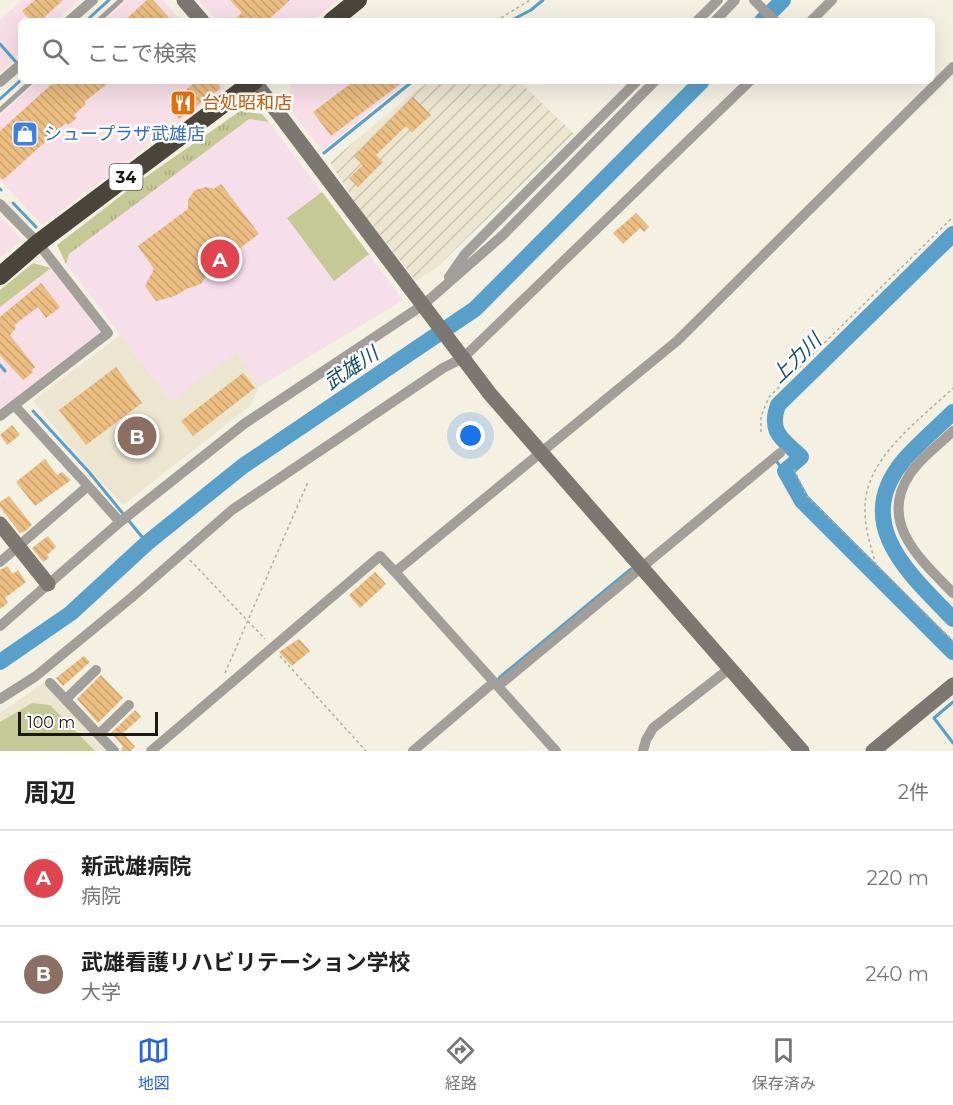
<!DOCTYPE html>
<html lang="ja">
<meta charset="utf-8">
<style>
body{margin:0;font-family:Montserrat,"Noto Sans JP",sans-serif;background:#f2f2f2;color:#222}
.scale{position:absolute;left:18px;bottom:15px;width:140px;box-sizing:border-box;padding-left:6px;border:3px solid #1b1915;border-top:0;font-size:16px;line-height:21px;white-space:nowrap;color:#1b1915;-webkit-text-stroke:4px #fff;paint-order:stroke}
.you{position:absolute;left:471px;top:436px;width:21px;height:21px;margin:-15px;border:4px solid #fff;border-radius:50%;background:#1a73e8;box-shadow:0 0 0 9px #1a73e833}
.badge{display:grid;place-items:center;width:39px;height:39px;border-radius:50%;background:#2563eb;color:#fff;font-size:20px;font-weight:700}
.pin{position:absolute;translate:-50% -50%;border:3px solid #fff;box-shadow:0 2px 6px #0006}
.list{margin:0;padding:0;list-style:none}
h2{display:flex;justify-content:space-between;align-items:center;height:78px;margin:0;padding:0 24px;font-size:26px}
h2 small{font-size:20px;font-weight:400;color:#767676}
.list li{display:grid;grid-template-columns:39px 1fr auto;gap:18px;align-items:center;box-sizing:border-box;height:96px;padding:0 24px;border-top:2px solid #e0e0e0}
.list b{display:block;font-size:22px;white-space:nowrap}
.list p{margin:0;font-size:20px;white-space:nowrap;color:#767676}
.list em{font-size:20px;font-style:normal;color:#767676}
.icon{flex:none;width:33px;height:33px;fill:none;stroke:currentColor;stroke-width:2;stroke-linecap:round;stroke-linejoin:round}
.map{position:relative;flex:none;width:953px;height:751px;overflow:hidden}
.search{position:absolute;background:#fff;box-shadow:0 6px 24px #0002;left:18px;right:18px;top:18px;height:66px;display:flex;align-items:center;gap:15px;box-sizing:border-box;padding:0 21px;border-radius:9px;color:#767676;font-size:22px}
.sheet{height:270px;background:#fff}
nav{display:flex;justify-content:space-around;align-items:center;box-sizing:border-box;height:84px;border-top:2px solid #e0e0e0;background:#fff;font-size:16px;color:#767676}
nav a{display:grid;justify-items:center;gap:3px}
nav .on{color:#2563eb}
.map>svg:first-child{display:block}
</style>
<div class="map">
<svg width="953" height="751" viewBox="0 0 953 751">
<defs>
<pattern id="industrial-furrows" width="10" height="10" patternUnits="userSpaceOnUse" patternTransform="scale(1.5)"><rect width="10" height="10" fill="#ece5d0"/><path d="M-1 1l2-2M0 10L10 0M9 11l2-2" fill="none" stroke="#cac4b2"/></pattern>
<pattern id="grass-tufts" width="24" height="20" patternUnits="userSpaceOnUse" patternTransform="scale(1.5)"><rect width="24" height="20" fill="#c5c996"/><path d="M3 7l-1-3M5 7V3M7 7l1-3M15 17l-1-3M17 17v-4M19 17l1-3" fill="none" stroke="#a9ac80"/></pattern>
<pattern id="building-back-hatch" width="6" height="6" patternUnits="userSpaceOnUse" patternTransform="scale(1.5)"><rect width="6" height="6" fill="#ebbd80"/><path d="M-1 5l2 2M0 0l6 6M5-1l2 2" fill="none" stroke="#c9a26e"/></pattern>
</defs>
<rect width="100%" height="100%" fill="#f4f0e2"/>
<path fill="#f7dee7" d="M 22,0 L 79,0 L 56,21 L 21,21 L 21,53 L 0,72 L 0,20 Z
M 127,0 L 163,0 L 181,21 L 104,21 Z
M 198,0 L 338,0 L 312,21 L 218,21 Z
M 38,81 L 224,81 L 224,89 L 42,225 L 0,180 L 0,115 Z
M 295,81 L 407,81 L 322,151 L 288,107 L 291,84 Z
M 0,216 L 22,240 L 0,258 Z
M 51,268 L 100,332 L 0,410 L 0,307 Z"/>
<path fill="url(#industrial-furrows)" d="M 431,81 L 519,81 L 574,134 L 437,267 L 416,281 L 358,207 L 330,162 L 415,91 Z"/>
<path fill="#ece5d0" d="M 120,335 L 171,401 L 236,352 L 259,387 L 250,406 L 123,505 L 86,465 L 33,401 Z
M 44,683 L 108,751 L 0,751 L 0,713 Z"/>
<path fill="#f6deea" d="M 249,119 L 269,122 L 403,300 L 259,387 L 236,353 L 171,401 L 66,264 L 68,254 Z"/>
<path fill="url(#grass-tufts)" d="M 240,111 L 262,114 L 269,122 L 249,119 L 69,254 L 66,264 L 57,245 L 140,181 Z
M 33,263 L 51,268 L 0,307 L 0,290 Z"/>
<path fill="#c5c996" d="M 322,192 L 369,254 L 334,281 L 287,218 Z
M 32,703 L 50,705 L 95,751 L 0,751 L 0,722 Z"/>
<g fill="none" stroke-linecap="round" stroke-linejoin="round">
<path stroke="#58a0c9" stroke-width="3" d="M 86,21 L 109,0
M 510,21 L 531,10 L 543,0
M 0,44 L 16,62
M 0,99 L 21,80
M 324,153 L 413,81
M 0,189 L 1,190
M 13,203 L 36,227
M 0,365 L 5,371
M 33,411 L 89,472 L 147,543
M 775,460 L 785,471
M 497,682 L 500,677 L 631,569
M 953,702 L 934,718 L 953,743"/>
<path stroke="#58a0c9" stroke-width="16" d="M 762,21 L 783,0
M 953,234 L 778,405 C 768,433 783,439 801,457 L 785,471 L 802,501 L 953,652
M 953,412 C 937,428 919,443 904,460 C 850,524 911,575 953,619
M 0,662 L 71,613 L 147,543 L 243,466 L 475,309 L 702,81"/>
</g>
<path fill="url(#building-back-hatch)" d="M 35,0 L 63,0 L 40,21 L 31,21 L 22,11 Z
M 147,0 L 153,0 L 172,21 L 124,21 Z
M 230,0 L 290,0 L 267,21 L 233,21 L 242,13 Z
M 55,81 L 111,81 L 84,102 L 86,104 L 74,115 L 77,118 L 68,125 L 66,123 L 3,180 L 0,177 L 0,131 Z
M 196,81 L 216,81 L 221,88 L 179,119 L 169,106 Z
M 354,81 L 404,81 L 331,136 L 313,112 Z
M 413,97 L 431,115 L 412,132 L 406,126 L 376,155 L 383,162 L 358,187 L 349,178 L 363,165 L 354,156 Z
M 221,184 L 259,234 L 209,271 L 201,284 L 186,289 L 175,296 L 156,301 L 145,286 L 154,269 L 138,246 L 188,209 L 188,200 L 195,190 L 206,187 L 214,189 Z
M 636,213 L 649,227 L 644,232 L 640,228 L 623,244 L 613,233 Z
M 41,283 L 60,307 L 46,318 L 38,307 L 14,325 L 16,328 L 10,335 L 35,367 L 32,370 L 33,372 L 23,380 L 0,355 L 0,317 Z
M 116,367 L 142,403 L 86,445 L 59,410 Z
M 243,373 L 255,388 L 193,436 L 181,421 Z
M 12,425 L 20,435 L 7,445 L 0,435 Z
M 45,459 L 57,475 L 62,472 L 71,480 L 35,506 L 16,482 Z
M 9,496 L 32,525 L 24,532 L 20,533 L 0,507 L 0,502 Z
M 48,536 L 56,547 L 47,555 L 49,558 L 43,562 L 32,548 Z
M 7,566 L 13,574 L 18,570 L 26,582 L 5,598 L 8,603 L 0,609 L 0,570 Z
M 375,572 L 386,584 L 360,608 L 349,595 Z
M 299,639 L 310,651 L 292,666 L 279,652 Z
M 84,656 L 90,662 L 63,686 L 56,678 Z
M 101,675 L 123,698 L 98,723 L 77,699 Z
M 135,710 L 141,717 L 123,733 L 135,747 L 131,751 L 121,751 L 123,746 L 111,733 Z"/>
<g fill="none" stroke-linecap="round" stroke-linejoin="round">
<path stroke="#b0ada2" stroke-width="1.5" stroke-dasharray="3 3" stroke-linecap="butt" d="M 496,21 L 530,0
M 761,432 L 761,416 L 769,397 L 953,217
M 794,469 L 806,495 L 953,641
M 190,560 L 265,639
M 876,565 C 871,547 865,530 865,511 C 863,459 919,421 953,388
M 280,656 L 366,751
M 225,673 L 308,482"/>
<path stroke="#a29e99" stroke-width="5" d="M 98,21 L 121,0
M 0,110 L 32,81"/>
<path stroke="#a29e99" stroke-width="10" d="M 754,0 L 775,21
M 69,21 L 93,0
M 697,21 L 718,0
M 715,21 L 735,0
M 811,21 L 832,0
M 0,82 L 21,64
M 0,204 L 38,243 L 108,333 L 0,416
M 449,277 L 465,254 L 637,81
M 953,431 C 940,444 920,458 910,474 C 877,523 922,561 953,593
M 88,486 L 120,522
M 0,562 L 88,486 L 14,405
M 395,572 L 556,751
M 0,626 L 120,522 L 244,424 L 423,305 L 503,235 L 655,81
M 50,683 L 114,751
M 498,686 L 780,453
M 0,699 L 36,676 L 131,598 L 232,510 L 443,368 L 463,358 L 750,81
M 66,699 L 96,670
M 99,734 L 129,705
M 151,751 L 380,556 L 395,572 L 677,341 L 953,67
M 413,751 L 494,682
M 643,751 L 646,740 L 653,728 L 729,669"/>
<path stroke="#7c7770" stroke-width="15" d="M 184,0 L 202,21
M 254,81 L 490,394 L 802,751
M 0,524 L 48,584
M 873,751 L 953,685"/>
<path stroke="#4b443a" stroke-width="18" d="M 332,21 L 358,0
M 0,276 L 38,243 L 254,81"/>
</g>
<defs>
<g id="restaurant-square" transform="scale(1.35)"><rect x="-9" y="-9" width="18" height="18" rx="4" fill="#e8710a" stroke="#fff"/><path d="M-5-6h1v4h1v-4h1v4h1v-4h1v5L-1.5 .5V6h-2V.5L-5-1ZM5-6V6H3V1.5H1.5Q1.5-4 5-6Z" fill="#fff"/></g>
<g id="shop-square" transform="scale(1.35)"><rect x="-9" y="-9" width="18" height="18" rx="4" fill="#3f7fe0" stroke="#fff"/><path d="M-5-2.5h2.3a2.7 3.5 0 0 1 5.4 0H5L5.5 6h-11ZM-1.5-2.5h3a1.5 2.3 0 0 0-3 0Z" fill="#fff"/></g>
</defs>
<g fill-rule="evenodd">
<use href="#restaurant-square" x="183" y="103"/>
<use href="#shop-square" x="25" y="134"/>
</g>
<g text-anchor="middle" stroke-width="5" stroke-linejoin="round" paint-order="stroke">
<rect fill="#fff" stroke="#5f5e5b" stroke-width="1.5" x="109.5" y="164" width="33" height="26" rx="4.5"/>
<g font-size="16" font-weight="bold" fill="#1b1915">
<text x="126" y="183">34</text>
</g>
<g font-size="18" fill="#c56008" stroke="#fff" text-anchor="start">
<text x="202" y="109">台処昭和店</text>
</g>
<g font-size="18" fill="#366cbe" stroke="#fff" text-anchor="start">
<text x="44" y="140">シュープラザ武雄店</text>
</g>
<g font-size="20" font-style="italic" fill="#17506d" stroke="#fff">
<text transform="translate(796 358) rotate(-44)" y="7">上力川</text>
<text transform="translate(351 368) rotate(-34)" y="7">武雄川</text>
</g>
</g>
</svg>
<div class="scale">100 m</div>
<div class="you"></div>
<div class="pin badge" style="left:220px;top:259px;background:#e0444e">A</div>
<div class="pin badge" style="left:137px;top:436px;background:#8d6e63">B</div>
<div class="search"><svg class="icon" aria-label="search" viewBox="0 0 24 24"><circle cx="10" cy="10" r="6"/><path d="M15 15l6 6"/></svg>ここで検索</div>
</div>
<section class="sheet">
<h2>周辺<small>2件</small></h2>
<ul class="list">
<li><span class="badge" style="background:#e0444e">A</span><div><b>新武雄病院</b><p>病院</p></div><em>220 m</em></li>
<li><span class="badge" style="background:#8d6e63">B</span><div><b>武雄看護リハビリテーション学校</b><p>大学</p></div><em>240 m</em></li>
</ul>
</section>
<nav>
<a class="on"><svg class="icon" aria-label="map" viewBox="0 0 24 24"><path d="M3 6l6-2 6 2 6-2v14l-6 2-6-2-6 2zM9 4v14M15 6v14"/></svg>地図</a>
<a><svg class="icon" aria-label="directions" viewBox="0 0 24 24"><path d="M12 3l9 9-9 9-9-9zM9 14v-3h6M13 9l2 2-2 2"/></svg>経路</a>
<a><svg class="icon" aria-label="saved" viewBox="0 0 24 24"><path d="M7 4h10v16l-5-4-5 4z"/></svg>保存済み</a>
</nav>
